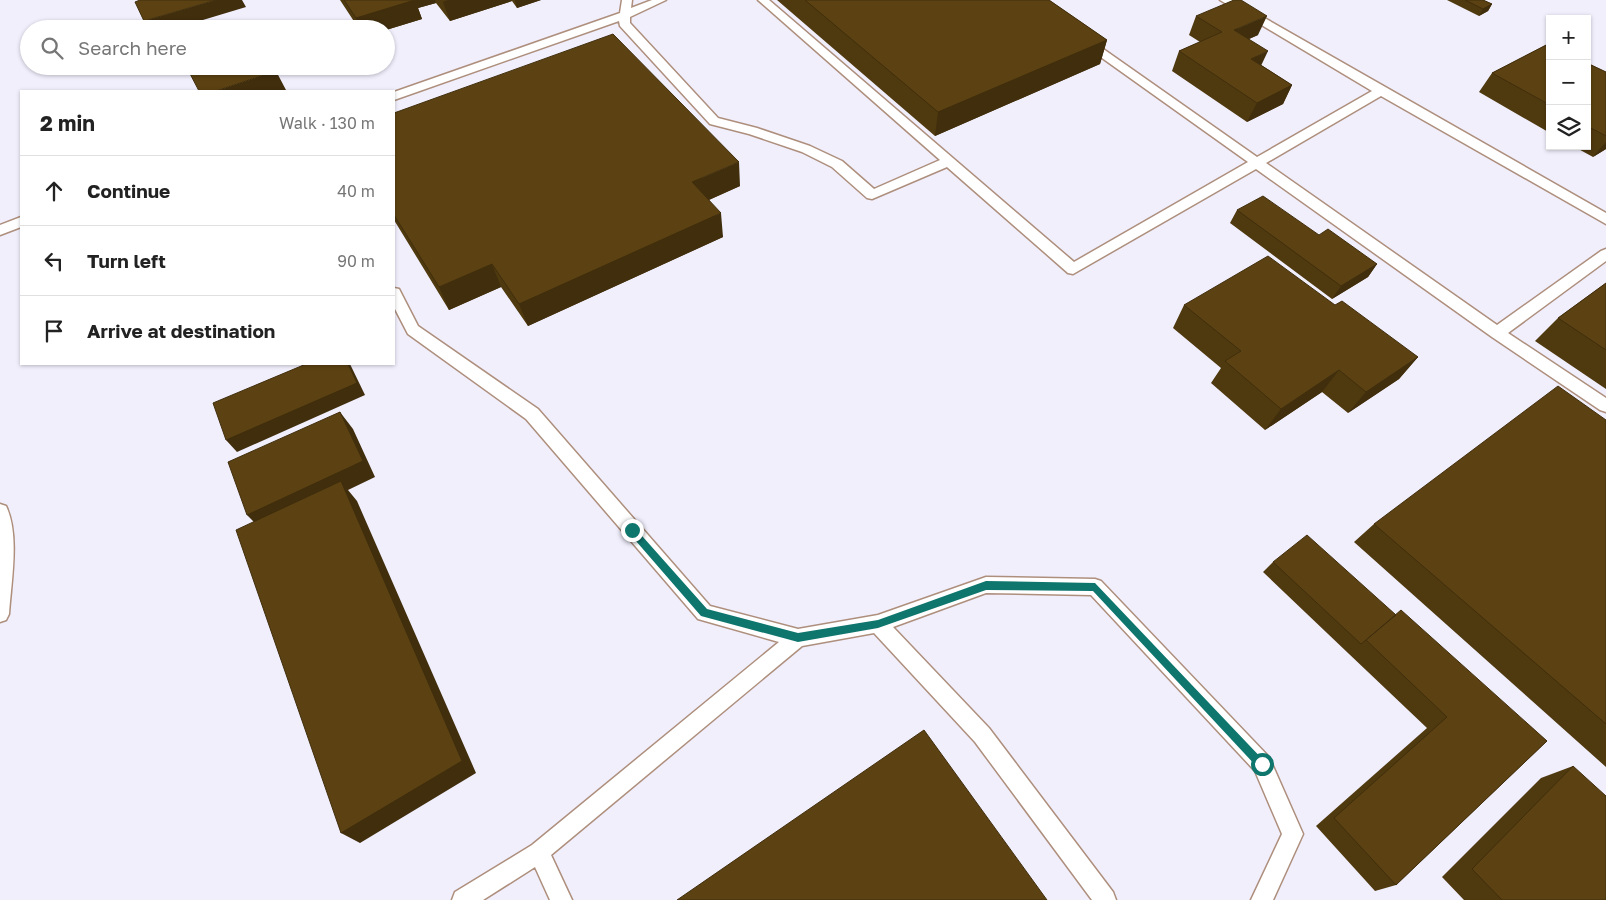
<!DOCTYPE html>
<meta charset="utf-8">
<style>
body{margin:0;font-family:"Golos Text",sans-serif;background:#f2f2f2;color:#222}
.controls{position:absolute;right:15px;top:15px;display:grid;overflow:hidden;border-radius:0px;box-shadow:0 1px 4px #0004}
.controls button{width:45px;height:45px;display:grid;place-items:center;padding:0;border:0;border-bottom:1px solid #e0e0e0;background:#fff;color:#222;font:25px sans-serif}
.stop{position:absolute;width:15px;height:15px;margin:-11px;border:4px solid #0f766e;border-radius:50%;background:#fff}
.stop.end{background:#0f766e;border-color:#fff;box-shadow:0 1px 5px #0008}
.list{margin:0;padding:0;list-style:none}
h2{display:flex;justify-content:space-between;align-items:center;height:65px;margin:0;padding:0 20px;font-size:21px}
h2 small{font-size:16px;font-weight:400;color:#767676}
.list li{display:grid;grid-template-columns:32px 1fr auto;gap:15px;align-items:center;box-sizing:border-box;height:70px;padding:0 20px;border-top:1px solid #e0e0e0}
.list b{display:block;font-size:19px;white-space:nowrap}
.list em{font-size:16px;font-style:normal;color:#767676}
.icon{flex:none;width:28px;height:28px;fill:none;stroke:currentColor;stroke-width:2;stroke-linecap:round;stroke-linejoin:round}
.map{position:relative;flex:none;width:1606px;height:900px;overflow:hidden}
.search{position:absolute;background:#fff;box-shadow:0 1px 4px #0004;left:20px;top:20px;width:375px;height:55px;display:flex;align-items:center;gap:12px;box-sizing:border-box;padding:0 18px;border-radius:28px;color:#767676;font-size:19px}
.panel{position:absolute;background:#fff;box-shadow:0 1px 4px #0004;left:20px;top:90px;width:375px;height:275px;border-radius:0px}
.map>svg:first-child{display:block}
</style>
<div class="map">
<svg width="1606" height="900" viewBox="0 0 1606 900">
<rect width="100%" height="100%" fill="#fbfbfb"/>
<path fill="#f1effc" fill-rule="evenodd" d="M 0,0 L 1606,0 L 1606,900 L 0,900 ZM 1550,19 L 1587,19 L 1587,146 L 1550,146 ZM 29,29 L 386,29 L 386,66 L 29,66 ZM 21,91 L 394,91 L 394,364 L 21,364 Z"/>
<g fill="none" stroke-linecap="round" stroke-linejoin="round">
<g stroke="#ae8f7d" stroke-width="3">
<path id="lane" d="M 622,0 L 632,0 L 631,8 L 652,0 L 666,0 L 630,17 L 630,23 L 718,118 L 757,128 L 810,146 L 842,161 L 874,189 L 940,160 L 758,0 L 769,0 L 1074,262 L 1248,162 L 1081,43 L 1079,41 L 1081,39 L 1089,39 L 1257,157 L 1372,91 L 1220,0 L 1233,0 L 1606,213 L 1606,224 L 1381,96 L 1266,163 L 1497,325 L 1601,251 L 1606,249 L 1606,261 L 1508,333 L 1606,398 L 1606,412 L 1600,410 L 1492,337 L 1256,169 L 1073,274 L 1068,273 L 947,167 L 872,199 L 867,198 L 832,167 L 802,152 L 749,134 L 710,124 L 620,26 L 619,21 L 394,100 L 394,92 L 620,13 Z
M 21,217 L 21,227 L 0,235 L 0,225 Z
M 394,288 L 399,289 L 418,326 L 538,409 L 710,606 L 798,629 L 878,615 L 986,577 L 1095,579 L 1101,581 L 1269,757 L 1303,834 L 1273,900 L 1251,900 L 1282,834 L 1255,771 L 1091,595 L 986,593 L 893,627 L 989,728 L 1113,892 L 1116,900 L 1092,900 L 975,742 L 874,633 L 802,646 L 551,855 L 572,900 L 550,900 L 535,867 L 483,900 L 452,900 L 455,892 L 532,845 L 779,642 L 698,619 L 526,419 L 408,334 L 394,307 Z
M 0,504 L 6,506 C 20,535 11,582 9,614 L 6,620 L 0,622 Z"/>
</g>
<use href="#lane" fill="#fff" fill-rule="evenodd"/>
</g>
<path fill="#4f390f" d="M 340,0 L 541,0 L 517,8 L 512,1 L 450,21 L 436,3 L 418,8 L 422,19 L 386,30 L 386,29 L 359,29 Z
M 777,0 L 1049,0 L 1107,40 L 1100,64 L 935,136 Z
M 1447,0 L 1483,0 L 1492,4 L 1488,11 L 1479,16 Z
M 1196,16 L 1258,35 L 1249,39 L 1261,65 L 1292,85 L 1283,104 L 1247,122 L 1172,71 L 1179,51 L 1200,42 L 1189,35 Z
M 1550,43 L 1550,133 L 1479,92 L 1492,73 Z
M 1587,63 L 1606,72 L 1606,149 L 1593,157 L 1573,146 L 1587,146 Z
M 394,113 L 740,186 L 709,200 L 723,237 L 528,326 L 501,287 L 449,310 L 394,220 Z
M 1237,210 L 1319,235 L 1377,264 L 1368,277 L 1332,299 L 1230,223 Z
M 1606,283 L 1606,389 L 1535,341 L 1558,318 Z
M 1184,305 L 1335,305 L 1418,357 L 1399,379 L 1348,413 L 1322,392 L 1265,430 L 1211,383 L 1221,368 L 1173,328 Z
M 1606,420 L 1606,767 L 1354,542 L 1374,524 Z
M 1273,562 L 1396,615 L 1547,741 L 1396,885 L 1375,891 L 1316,826 L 1427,728 L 1348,653 L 1263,572 Z
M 1573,766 L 1606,900 L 1464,900 L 1442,877 L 1541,778 Z"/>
<path fill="#402e0d" d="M 216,0 L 242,0 L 246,7 L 173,29 L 149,29 L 144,21 Z
M 411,0 L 435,0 L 436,3 L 418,8 L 422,19 L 386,30 L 386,29 L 360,29 L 356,18 Z
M 448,0 L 511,0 L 512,1 L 450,21 L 443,2 Z
M 515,0 L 541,0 L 517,8 Z
M 1492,4 L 1488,11 L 1479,16 L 1483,9 Z
M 1267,16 L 1258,35 L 1226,49 L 1234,30 Z
M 1107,40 L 1100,64 L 935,136 L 938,112 Z
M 1268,51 L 1259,70 L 1251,59 Z
M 276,71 L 286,90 L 283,91 L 216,91 Z
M 1292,85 L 1283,104 L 1247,122 L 1257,103 Z
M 1606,142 L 1606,149 L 1593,157 Z
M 739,162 L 740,186 L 695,206 L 692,182 Z
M 721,213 L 723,237 L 528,326 L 519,304 Z
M 492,264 L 501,287 L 449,310 L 439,287 Z
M 1377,264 L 1368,277 L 1332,299 L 1341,286 Z
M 1418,357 L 1399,379 L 1348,413 L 1366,392 Z
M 348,364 L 350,364 L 365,395 L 237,452 L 226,440 Z
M 1339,370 L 1322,392 L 1265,430 L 1281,409 Z
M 340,412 L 353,429 L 375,477 L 348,490 L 357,501 L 476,773 L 360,843 L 341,833 L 263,531 L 247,515 Z"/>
<path fill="#5c4212" stroke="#402e0d" d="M 140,0 L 216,0 L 144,21 L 135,2 Z
M 344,0 L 415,0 L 356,18 Z
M 805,0 L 1049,0 L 1107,40 L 938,112 Z
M 1234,0 L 1241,0 L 1267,16 L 1234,30 L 1268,51 L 1251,59 L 1292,85 L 1257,103 L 1179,51 L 1222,32 L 1196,16 Z
M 1465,0 L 1483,0 L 1492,4 L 1483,9 Z
M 613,34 L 739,162 L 692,182 L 721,213 L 519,304 L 492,264 L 439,287 L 394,215 L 394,113 Z
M 1550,43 L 1550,105 L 1492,73 Z
M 1587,63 L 1606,72 L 1606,136 L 1587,126 Z
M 186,66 L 273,66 L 276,71 L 216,91 L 199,91 Z
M 1263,196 L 1319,235 L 1328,229 L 1377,264 L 1341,286 L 1237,210 Z
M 1268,256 L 1335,305 L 1342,301 L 1418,357 L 1366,392 L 1339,370 L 1281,409 L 1225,361 L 1241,351 L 1184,305 Z
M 1606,283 L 1606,350 L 1558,318 Z
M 306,364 L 348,364 L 357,383 L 226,440 L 213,403 Z
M 1558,386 L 1606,420 L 1606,724 L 1374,524 Z
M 340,412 L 363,461 L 247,515 L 228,462 Z
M 341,481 L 462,761 L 341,833 L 236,530 Z
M 1307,535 L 1396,615 L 1361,644 L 1273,562 Z
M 1401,610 L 1547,741 L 1396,885 L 1334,818 L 1447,717 L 1366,640 Z
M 924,730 L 1047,900 L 677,900 Z
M 1573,766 L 1606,796 L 1606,900 L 1502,900 L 1472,869 Z"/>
<path fill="#0f766e" d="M 632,527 L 635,528 L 707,609 L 798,633 L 878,620 L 986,581 L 1095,583 L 1267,764 L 1265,768 L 1258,768 L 1093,591 L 986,590 L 878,628 L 798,642 L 701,616 L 629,533 L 629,528 Z"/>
</svg>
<div class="controls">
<button>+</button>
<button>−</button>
<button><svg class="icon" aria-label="layers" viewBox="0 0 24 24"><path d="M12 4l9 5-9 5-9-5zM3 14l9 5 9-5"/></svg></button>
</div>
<div class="stop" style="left:1262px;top:764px"></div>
<div class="stop end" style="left:632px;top:530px"></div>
<div class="search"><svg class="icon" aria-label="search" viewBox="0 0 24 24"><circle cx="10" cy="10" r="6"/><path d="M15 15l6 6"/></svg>Search here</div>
<section class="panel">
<h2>2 min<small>Walk · 130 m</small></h2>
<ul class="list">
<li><svg class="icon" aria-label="ahead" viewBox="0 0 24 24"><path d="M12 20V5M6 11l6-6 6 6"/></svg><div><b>Continue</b></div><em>40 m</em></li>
<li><svg class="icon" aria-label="left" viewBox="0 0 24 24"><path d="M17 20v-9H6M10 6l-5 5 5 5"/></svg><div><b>Turn left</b></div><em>90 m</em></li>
<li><svg class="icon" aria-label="arrive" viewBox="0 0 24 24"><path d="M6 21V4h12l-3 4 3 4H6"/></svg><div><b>Arrive at destination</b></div></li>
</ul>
</section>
</div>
